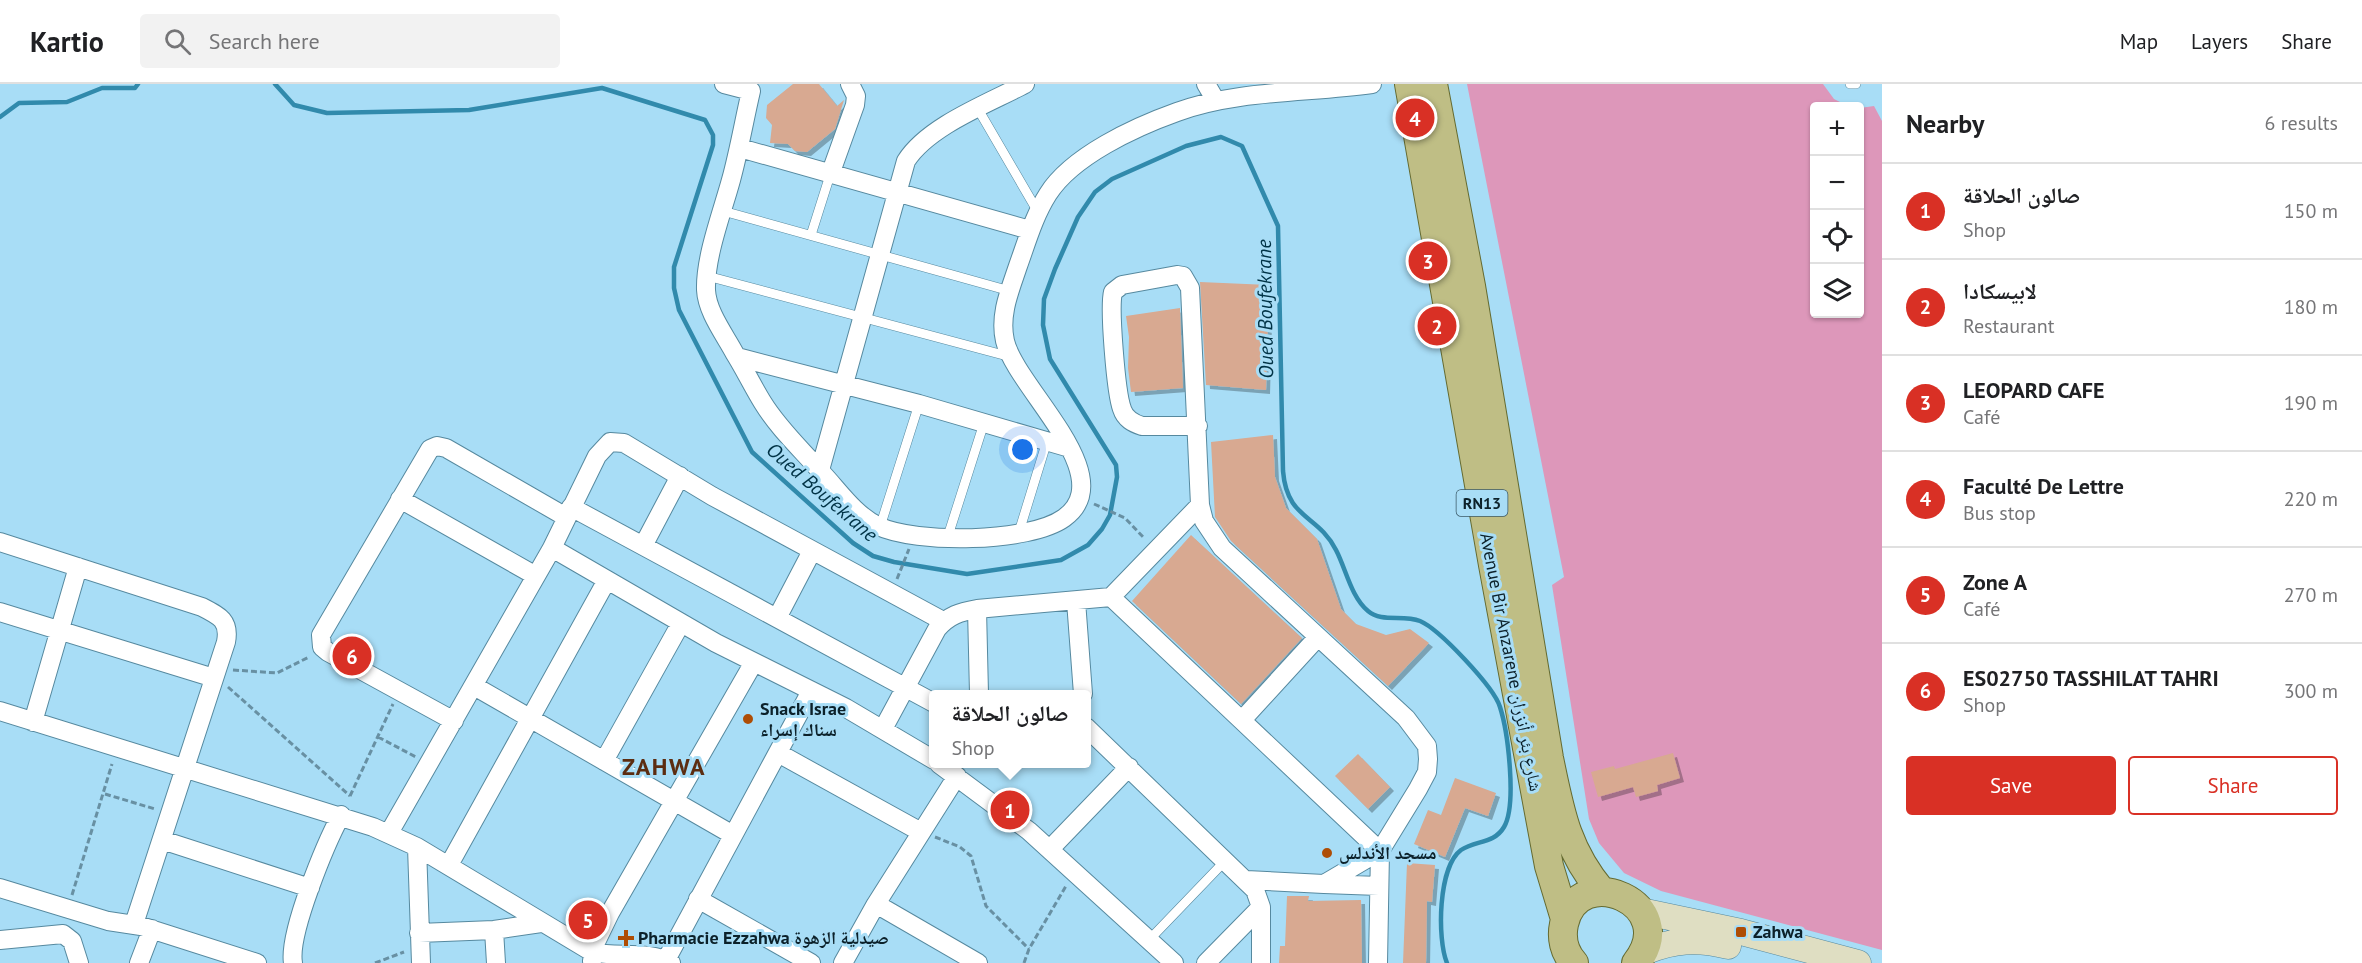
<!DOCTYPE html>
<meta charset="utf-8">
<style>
body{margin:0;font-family:"PT Sans","Noto Naskh Arabic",sans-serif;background:#f2f2f2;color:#202124}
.controls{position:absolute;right:18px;top:18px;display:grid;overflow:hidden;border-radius:6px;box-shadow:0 2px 4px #0004}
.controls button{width:54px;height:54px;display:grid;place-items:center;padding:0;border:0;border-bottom:2px solid #e0e0e0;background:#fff;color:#202124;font:30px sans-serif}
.you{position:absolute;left:1023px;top:366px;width:21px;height:21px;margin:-15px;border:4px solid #fff;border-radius:50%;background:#1a73e8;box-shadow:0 0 0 9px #1a73e833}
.badge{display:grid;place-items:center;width:39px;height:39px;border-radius:50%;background:#d93025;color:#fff;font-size:20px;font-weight:700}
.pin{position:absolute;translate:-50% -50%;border:3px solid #fff;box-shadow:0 2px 6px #0006}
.popup{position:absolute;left:929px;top:606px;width:162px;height:78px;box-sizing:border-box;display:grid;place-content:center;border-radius:6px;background:#fff;filter:drop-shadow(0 2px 4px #0005);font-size:20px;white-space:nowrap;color:#757577}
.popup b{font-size:22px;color:#202124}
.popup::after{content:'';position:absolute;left:50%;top:100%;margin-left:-12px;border:12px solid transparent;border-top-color:#fff}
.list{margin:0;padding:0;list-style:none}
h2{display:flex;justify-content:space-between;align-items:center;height:78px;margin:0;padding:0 24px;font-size:26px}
h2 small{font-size:20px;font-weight:400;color:#757577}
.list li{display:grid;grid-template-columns:39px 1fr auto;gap:18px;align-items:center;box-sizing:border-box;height:96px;padding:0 24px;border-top:2px solid #e0e0e0}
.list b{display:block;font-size:22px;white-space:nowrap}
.list p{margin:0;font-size:20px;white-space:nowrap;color:#757577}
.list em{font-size:20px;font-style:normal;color:#757577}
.actions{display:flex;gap:12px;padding:18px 24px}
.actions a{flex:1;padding:14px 0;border:2px solid #d93025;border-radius:6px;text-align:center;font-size:21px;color:#d93025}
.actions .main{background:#d93025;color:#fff}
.icon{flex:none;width:33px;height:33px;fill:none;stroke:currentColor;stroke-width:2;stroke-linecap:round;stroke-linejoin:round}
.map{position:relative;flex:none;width:1882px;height:879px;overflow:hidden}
header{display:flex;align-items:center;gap:36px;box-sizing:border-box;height:84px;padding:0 30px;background:#fff;border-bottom:2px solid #e0e0e0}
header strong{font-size:28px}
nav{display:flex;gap:33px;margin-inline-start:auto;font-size:21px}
.search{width:420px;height:54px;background:#f2f2f2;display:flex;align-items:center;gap:15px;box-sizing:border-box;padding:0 21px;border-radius:6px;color:#757577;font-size:22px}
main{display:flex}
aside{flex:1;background:#fff}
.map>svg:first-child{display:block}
</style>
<header>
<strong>Kartio</strong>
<div class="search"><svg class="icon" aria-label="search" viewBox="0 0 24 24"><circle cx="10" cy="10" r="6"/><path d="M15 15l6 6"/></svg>Search here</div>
<nav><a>Map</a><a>Layers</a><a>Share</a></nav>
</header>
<main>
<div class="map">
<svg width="1882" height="879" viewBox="0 0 1882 879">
<defs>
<filter id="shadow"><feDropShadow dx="4" dy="4" stdDeviation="0" flood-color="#0004"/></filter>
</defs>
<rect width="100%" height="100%" fill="#a8ddf6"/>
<path fill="#dd97ba" d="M 1467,0 L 1823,0 L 1834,15 L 1848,22 L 1814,22 L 1814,230 L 1860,230 L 1860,24 L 1874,22 L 1882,37 L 1882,866 L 1661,807 L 1624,789 L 1599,759 L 1589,735 L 1552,501 L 1564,493 Z"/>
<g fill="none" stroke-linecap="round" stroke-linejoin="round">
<path stroke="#318aac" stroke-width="4.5" d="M 275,0 L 294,21 L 327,29 L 469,26 L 602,4 L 705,36 L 713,51 L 713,61 L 674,183 L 674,204 L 679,226 L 752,368 L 853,459 L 873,472 L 894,478 L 967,490 L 1061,476 L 1088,461 L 1102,445 L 1110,431 L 1117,393 L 1116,381 L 1050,275 L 1043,241 L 1044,215 L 1055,185 L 1078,133 L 1095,108 L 1112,95 L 1186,62 L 1221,53 L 1242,62 L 1278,142 L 1283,387 C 1287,436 1318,430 1336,466 C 1346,485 1351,513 1368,527 C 1382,539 1403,530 1420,537 C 1439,545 1494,603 1500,623 C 1508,648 1517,721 1504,743 C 1494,760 1476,756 1461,766 C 1438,783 1437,855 1447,879
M 0,33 L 19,19 L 67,18 L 102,4 L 135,4 L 138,0"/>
</g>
<path fill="#d8a991" filter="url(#shadow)" d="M 793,0 L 819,0 L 837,22 L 844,16 L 835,45 L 807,68 L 795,67 L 788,60 L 770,59 L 772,41 L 766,34 L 767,21 Z
M 1200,198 L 1269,201 L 1266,306 L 1206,301 Z
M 1180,224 L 1183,304 L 1131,308 L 1128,284 L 1129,253 L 1126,232 Z
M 1273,351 L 1275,393 L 1286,424 L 1317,455 L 1341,525 L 1356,540 L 1386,551 L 1410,545 L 1429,559 L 1388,602 L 1231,457 L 1215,433 L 1211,358 Z
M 1191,451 L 1302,554 L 1241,620 L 1132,517 Z
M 1673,669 L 1680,694 L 1657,701 L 1658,707 L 1636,713 L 1633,703 L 1598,713 L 1591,688 L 1614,682 L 1615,685 Z
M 1358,670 L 1390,703 L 1368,725 L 1335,692 Z
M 1455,694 L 1496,709 L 1488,732 L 1465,724 L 1445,773 L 1414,760 L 1428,726 L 1441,731 Z
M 1407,779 L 1435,781 L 1432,818 L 1427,817 L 1426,879 L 1403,879 Z
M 1287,812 L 1309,812 L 1308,817 L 1361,816 L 1362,879 L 1279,879 L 1280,862 L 1285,862 Z"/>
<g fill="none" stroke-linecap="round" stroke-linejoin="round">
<g stroke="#56899f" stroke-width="10">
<path id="lane" d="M 1850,0 L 1856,0
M 978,25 L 1038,128
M 723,127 L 1010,207
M 811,151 L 831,88
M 707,192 L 1011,273
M 880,443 L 919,320
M 1019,448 L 1047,357
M 947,455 L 984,339
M 1150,855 L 1225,777"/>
</g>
<g stroke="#56899f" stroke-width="20">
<path id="street" d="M 724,0 L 751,7 C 744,37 739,67 731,96 C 722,129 705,173 706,206 C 707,228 725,251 735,270 C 745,286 753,303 763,319 C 779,345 802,366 822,389 C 839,407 855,431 878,442 C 916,460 1029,459 1064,434 C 1122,392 1016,304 1005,257 C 999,231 1010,206 1018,182 C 1027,157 1034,132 1048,110 C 1072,72 1135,43 1177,28 C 1237,6 1308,9 1372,0
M 1206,0 L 1216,17
M 740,64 L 1030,146
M 831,88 L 855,21 L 856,12 L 850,0
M 737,273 L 919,320 L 1070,364
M 1198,342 L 1142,342 C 1133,339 1125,335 1122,325 C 1116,309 1109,224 1113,208 L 1122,201 L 1177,191 L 1183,192 L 1190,204 L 1200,421 L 1204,437 L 1222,464 L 1406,634 L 1427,662 L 1428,675 L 1427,688 L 1418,705 L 1380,767 L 1378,879
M 820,386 L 906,77 C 928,42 989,19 1025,0
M 400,415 L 536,492
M 571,423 L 934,619
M 0,458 L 202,523 C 220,532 230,537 226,558 L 134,840
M 643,462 L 680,392
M 552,464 L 716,559 L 846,624 L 934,676
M 1111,513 L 1380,767 L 1324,800 L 1246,796
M 1076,517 L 1083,610
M 977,525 L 979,610
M 0,528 L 214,594
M 777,534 L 812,467
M 474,602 L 733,751
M 0,627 L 373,743 L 417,763 L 592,868 C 617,874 648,866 671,879
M 1242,636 L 1318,553
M 454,637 L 328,568 L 322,563 L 321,551 L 430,365 L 437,362 L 446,364 L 566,433
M 33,638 L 78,483
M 1086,643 L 1255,806 L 1261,823 L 1261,879
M 883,645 L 937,545 C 949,531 960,528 977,525 L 1111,513 L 1200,421
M 778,669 L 921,748
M 604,677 L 681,539
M 939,680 L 1029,747 L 1174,879
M 389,749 L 552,464 L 597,372 L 610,358 L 624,359 L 712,412 L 943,537
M 162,756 L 310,804
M 417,763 L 421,879
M 1050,765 L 1129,683
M 449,781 L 607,496
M 1324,800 L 1379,802
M 0,804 L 108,837 L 141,842 L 257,879
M 698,815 L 811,879
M 876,820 L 978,879
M 494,846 L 496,879
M 419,849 L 494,846 L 541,839
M 0,856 L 63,850 L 72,857 L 79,879
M 666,876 L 811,607
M 592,877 L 595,860 L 610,829 L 754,578
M 139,879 L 152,845
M 293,879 C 288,849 326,759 341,731
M 843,879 L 876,820 L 957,692
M 1206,879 L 1261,823"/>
</g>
<g stroke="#56899f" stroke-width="27">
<path id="secondary" d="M 1641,827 L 1741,848 L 1858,879
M 1644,868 C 1673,856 1697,854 1728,862"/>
</g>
<g stroke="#646a30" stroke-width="30">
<path id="primary" d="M 1409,0 L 1493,481 L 1549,782 L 1565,835
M 1433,0 L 1471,202 L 1549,674 C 1560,727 1566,765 1602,808
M 1574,879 C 1564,868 1561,854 1564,840 C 1578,775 1683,820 1636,879"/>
</g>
<path stroke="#6890a3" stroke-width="3" stroke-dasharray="6 3" stroke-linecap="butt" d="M 1094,420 L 1125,434 L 1144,454
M 897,495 L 909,465
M 233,586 L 277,589 L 309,573
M 228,603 L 350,712
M 378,653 L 416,673
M 105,710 L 155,725
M 350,712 L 393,620
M 935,753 L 960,763 L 971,772 L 986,822 L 1029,865
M 72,811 L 112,680
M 375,879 L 404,868
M 1024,879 L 1029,865 L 1066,802"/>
<use href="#lane" stroke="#fff" stroke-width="9"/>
<use href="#street" stroke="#fff" stroke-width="18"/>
<use href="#secondary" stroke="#dfdec2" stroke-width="26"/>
<use href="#primary" stroke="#bfbe85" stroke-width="28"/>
</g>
<g fill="#ae4d05" stroke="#a8ddf6" stroke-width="2">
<circle cx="748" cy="635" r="6"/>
<circle cx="1327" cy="769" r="6"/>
<rect x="1735" y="842" width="12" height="12" rx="3"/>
<path d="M623 845h6v6h6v6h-6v6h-6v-6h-6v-6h6z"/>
</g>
<g text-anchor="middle" stroke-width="6" stroke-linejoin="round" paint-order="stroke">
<rect fill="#a8ddf6" stroke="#3b5967" stroke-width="1.5" x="1456.5" y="406" width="51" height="26" rx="4.5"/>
<g font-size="16" font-weight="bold" fill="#0c212a">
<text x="1482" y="425">RN13</text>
</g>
<g font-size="18" fill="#0c212a" stroke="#a8ddf6">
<text transform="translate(1511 578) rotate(79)" y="6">Avenue Bir Anzarene شارع بئر أنزران</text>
</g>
<g font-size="18" font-weight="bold" fill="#0c212a" stroke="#a8ddf6" text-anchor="start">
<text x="760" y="631">Snack Israe<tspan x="760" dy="21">سناك إسراء</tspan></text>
<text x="1339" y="775">مسجد الأندلس</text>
<text x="1753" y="854">Zahwa</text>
<text x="638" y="860">Pharmacie Ezzahwa صيدلية الزهوة</text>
</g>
<g font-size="20" font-style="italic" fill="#003346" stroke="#a8ddf6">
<text transform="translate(1265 225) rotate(-91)" y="7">Oued Boufekrane</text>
<text transform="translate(822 408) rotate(41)" y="7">Oued Boufekrane</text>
</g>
<g font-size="24" font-weight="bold" letter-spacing="1.5" fill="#5c2d11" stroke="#a8ddf6">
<text x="664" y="691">ZAHWA</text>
</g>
</g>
</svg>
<div class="controls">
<button>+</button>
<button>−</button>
<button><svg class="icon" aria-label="locate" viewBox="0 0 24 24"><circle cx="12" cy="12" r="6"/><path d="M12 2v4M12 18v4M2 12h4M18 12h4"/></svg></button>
<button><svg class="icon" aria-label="layers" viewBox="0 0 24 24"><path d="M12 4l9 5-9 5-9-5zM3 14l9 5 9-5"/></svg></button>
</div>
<div class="you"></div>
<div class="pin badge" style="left:1010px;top:726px">1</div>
<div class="popup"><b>صالون الحلاقة</b>Shop</div>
<div class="pin badge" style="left:1437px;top:242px">2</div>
<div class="pin badge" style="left:1428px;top:177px">3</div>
<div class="pin badge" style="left:1415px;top:34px">4</div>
<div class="pin badge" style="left:588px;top:836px">5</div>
<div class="pin badge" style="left:352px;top:572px">6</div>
</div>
<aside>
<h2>Nearby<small>6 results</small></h2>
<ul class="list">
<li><span class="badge">1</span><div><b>صالون الحلاقة</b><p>Shop</p></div><em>150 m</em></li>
<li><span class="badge">2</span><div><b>لابيسكادا</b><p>Restaurant</p></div><em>180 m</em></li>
<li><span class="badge">3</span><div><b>LEOPARD CAFE</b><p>Café</p></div><em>190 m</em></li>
<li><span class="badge">4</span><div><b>Faculté De Lettre</b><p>Bus stop</p></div><em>220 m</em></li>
<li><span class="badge">5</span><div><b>Zone A</b><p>Café</p></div><em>270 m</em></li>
<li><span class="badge">6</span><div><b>ES02750 TASSHILAT TAHRI</b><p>Shop</p></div><em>300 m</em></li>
</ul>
<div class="actions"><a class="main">Save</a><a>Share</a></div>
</aside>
</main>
